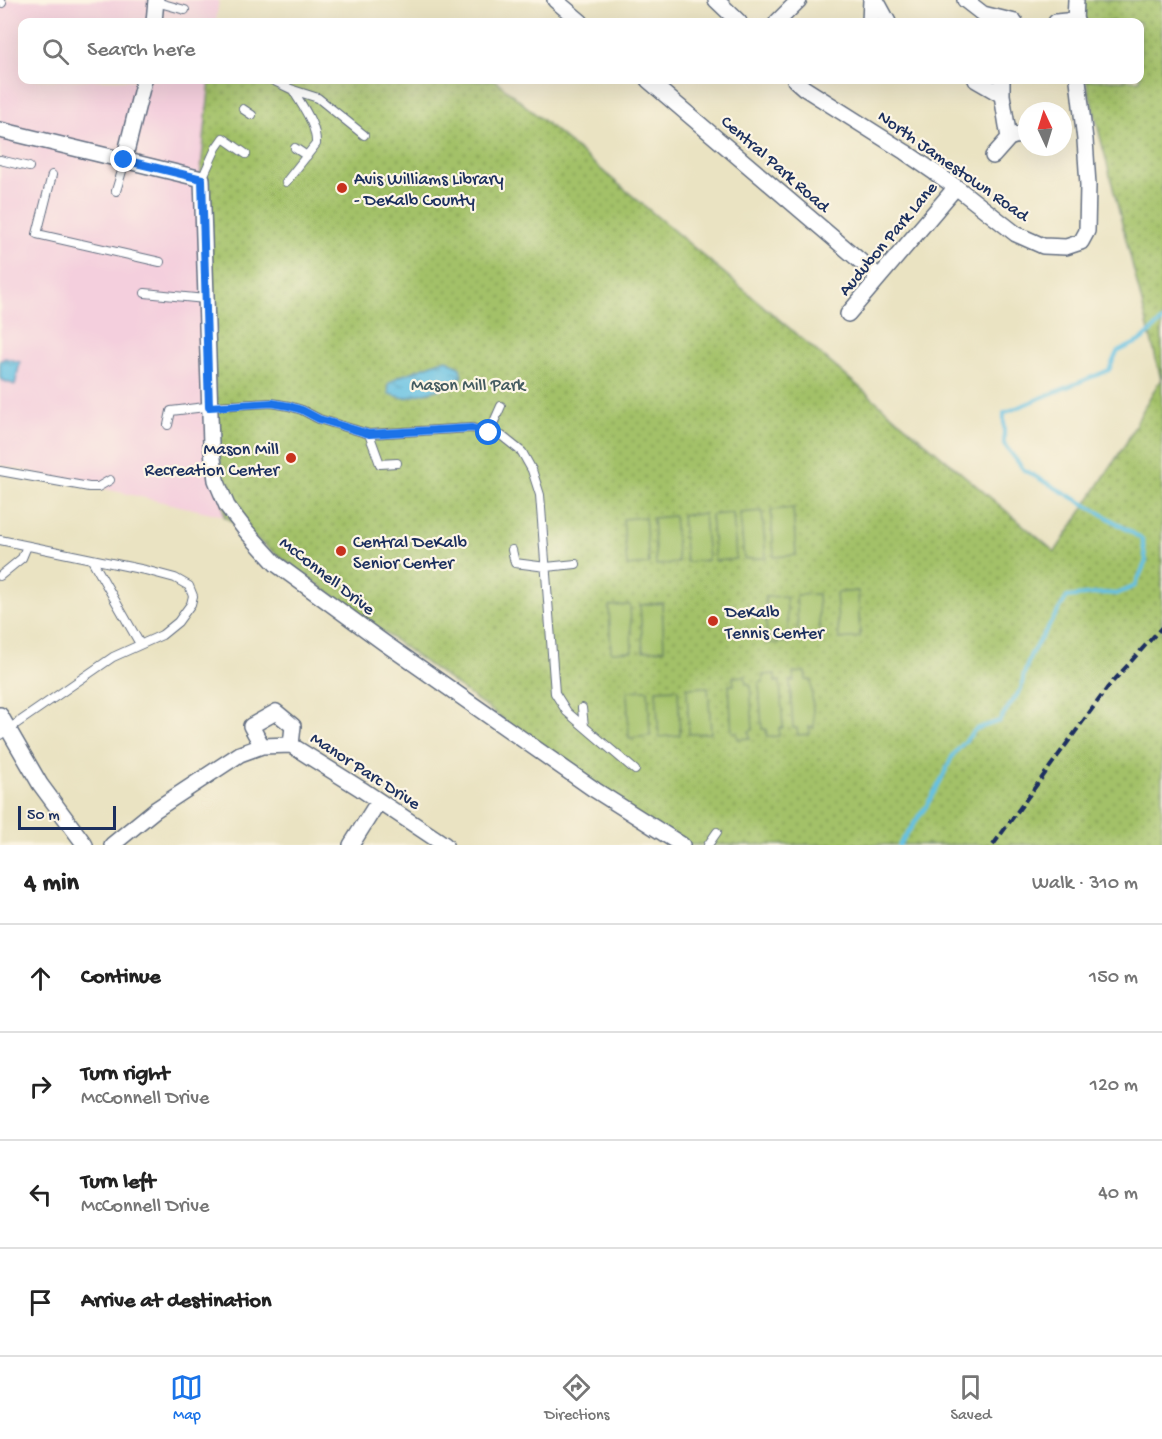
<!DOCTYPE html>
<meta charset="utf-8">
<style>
body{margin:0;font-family:"Gochi Hand",sans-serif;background:#f2f2f2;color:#222}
.compass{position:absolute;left:1018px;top:102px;width:54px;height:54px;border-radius:50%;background:#fff;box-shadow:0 6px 24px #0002;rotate:356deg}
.scale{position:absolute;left:18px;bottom:15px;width:98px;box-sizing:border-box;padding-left:6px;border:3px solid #1b2f5e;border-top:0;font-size:16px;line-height:21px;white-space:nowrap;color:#1b2f5e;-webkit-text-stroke:4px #fcf5e5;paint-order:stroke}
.stop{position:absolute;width:18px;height:18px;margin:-14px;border:4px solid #1a73e8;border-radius:50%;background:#fff}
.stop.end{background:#1a73e8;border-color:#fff;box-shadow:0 2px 6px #0008}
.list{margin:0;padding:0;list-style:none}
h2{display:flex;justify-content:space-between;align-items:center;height:78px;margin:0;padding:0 24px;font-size:26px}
h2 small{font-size:20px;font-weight:400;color:#767676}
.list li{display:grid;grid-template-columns:39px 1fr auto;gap:18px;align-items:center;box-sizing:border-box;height:108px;padding:0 24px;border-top:2px solid #e0e0e0}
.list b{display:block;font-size:22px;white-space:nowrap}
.list p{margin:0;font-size:20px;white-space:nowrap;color:#767676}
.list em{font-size:20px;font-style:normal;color:#767676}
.icon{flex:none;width:33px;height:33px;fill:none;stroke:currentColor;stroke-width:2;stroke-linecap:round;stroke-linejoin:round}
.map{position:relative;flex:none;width:1162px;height:845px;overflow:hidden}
.search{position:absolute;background:#fff;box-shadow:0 6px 24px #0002;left:18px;right:18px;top:18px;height:66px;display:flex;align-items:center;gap:15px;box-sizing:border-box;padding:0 21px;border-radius:12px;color:#767676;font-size:22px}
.sheet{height:510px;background:#fff}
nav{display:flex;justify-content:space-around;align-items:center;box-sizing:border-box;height:84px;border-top:2px solid #e0e0e0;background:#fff;font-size:16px;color:#767676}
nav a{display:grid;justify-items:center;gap:3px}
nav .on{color:#1a73e8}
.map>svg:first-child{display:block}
</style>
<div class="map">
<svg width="1162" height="845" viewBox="0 0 1162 845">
<defs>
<pattern id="green-dots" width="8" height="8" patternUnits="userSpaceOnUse" patternTransform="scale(1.5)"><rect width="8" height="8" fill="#a3c168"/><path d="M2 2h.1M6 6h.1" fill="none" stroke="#849d59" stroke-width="1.8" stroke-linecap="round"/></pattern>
<pattern id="water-ripples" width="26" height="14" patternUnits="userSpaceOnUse" patternTransform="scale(1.5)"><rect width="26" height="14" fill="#65c1e3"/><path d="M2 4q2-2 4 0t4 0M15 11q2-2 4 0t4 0" fill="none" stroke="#529dbb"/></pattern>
</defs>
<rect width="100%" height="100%" fill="#fcf5e5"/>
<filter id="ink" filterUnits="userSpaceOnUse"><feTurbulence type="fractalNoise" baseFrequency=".0167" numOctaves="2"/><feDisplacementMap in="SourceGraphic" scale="12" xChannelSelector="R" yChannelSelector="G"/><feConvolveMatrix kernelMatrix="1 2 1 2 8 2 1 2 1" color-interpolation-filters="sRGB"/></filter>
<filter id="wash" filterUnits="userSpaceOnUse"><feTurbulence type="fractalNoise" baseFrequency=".008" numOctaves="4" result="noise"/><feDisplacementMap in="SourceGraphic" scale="24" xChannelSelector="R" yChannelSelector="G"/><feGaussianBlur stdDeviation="1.35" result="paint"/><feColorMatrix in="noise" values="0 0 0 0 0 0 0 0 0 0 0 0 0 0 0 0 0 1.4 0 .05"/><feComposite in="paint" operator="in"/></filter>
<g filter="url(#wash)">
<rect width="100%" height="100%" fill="#eae3c2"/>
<path fill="#f4cfdd" d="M 0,0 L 219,0 L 216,22 L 22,22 L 22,80 L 210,80 L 200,179 L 224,516 L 0,465 Z"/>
<path fill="url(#green-dots)" stroke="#5f7863" stroke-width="1.5" d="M 1082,0 L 1162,0 L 1162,845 L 676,845 L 224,516 L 200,179 L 210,80 L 495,80 L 1055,552 L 1126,443 L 1147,402 L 1161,379 L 1086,80 L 1140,80 L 1140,22 L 1081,22 Z"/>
<path fill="#a3c168" stroke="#5f7863" stroke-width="1.5" d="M 793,508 L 796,555 L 774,557 L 771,510 Z
M 762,511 L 766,558 L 744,559 L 740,513 Z
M 733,513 L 736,559 L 715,561 L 711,515 Z
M 704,514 L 708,560 L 686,562 L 682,515 Z
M 674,516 L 678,563 L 656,565 L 653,518 Z
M 645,517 L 649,564 L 627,566 L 623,519 Z
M 858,591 L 860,637 L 839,639 L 836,593 Z
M 818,594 L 820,640 L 799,641 L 796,595 Z
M 786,596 L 789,642 L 767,643 L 765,597 Z
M 662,603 L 664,649 L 643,651 L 640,605 Z
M 630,605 L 632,651 L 611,652 L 609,606 Z
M 805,672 L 806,680 L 811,680 L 814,727 L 809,727 L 810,734 L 798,735 L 797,728 L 793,728 L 790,681 L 794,681 L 793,673 Z
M 775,674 L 775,682 L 780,681 L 783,728 L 779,728 L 779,736 L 767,737 L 766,729 L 762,729 L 759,683 L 763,682 L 763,675 Z
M 745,676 L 746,684 L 750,684 L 753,730 L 749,731 L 750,738 L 738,739 L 737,732 L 732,732 L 729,685 L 734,685 L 733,677 Z
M 708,687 L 711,733 L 689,734 L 687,688 Z
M 678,689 L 680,735 L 659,737 L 656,690 Z
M 648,690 L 650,736 L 629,738 L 627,691 Z"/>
<path fill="url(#water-ripples)" stroke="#4078a0" stroke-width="1.5" d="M 5,358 L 20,362 L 15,385 L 2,380 L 0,378 L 0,361 Z
M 446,359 L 460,368 L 462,377 L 440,389 L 405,398 L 389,394 L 388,384 L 398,377 Z"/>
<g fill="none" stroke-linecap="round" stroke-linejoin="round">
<path stroke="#65c1e3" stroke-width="4" d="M 899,845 L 927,805 L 941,780 L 953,755 L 976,729 L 999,721 L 1021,689 L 1024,674 L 1031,654 L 1067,597 L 1103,593 L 1117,594 L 1135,586 L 1146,561 L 1142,539 L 1102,514 L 1024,470 L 1004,444 L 1004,413 L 1109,370 L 1117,352 L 1142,340 L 1162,321"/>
</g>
</g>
<g filter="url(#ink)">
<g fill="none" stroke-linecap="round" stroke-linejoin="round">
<g stroke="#636e81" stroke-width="10">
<path id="lane" d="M 0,2 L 2,3
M 156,2 L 185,10
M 272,80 L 293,90 L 318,98 L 364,135
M 243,109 L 252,115
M 295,148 L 307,156
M 0,160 L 29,167
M 52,175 L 37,234 L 160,262
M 202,179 L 216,148 L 223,138 L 246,154
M 286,182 L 316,144 C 317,125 302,106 293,90
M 116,191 L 125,161
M 145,293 L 205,299
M 168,425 L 171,411 L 214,406 L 272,403 L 289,406 L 302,410 L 319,419 L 369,434 L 472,428 L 502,436 L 522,452 L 532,470 L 540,495 L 555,693 L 567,712 L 635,770
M 489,433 L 501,406
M 369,434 L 380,464 L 397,463
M 0,471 L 89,487 L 98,487 L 110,480
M 0,540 L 145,570 L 175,578 L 189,586 L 193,596 L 191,604 L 178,622 L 162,635 L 113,657 L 0,735
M 512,550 L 515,563 L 546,567 L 576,564
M 92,560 L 140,644
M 0,576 L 22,558 L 27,546
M 582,708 L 584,726
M 708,845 L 717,832"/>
</g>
<g stroke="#636e81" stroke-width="18">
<path id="street" d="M 555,0 L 581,22
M 716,0 L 739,22
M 876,0 L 888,22
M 965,0 L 983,14 L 1015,22
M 154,22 L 156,0
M 777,22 L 799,0
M 870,22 L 871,0
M 1056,22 L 1076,20
M 1075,22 L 1076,0
M 648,80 L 879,277
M 795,80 L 804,88 L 905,152 L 956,187 L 1016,234 L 1043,246 L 1066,247 L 1081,242 L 1087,231 L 1088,185 L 1085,140 L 1078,80
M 976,80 L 1002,95
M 1002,80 L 1002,95 L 1009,138
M 0,130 L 202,179 L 211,444 L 216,480 L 227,506 L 247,532 L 276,564 L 383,642 L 595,790 L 682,845
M 993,156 L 1009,138 L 1027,132
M 124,160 L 144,80
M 848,314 L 956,187
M 0,715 L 40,784 L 85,845
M 262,746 L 251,726 L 276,712 L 293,726 L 291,745
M 112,845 L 155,810 L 240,754 L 262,746 L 291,745 L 361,789 L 445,845
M 351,845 L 378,802"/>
</g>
<use href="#lane" stroke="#fff" stroke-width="8"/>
<use href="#street" stroke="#fff" stroke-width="15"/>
<path stroke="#1b2f5e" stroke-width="4" stroke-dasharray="9 4.5" stroke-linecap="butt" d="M 993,845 L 1108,687 L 1162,627"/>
</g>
</g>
<g fill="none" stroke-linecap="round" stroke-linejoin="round" filter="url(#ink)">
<path stroke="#1a73e8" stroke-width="8" d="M 124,160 L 202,179 L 209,407 L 272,403 L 289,406 L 302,410 L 319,419 L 369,434 L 472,428 L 489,433"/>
</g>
<g fill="#c8321e" stroke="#fcf5e5" stroke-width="2">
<circle cx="342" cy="188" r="6"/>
<circle cx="291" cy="458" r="6"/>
<circle cx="341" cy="551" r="6"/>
<circle cx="713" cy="621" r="6"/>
</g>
<g text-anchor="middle" stroke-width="4.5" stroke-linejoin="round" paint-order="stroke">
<g font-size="18" fill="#1b2f5e" stroke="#fcf5e5">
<text transform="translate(776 163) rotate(41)" y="6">Central Park Road</text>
<text transform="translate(954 165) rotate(35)" y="6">North Jamestown Road</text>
<text transform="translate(887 238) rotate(-50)" y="6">Audubon Park Lane</text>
<text transform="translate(328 575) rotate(38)" y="6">McConnell Drive</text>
<text transform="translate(366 770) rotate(33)" y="6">Manor Parc Drive</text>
</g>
<g font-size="18" fill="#1b2f5e" stroke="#fcf5e5" text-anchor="start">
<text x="354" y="184">Avis Williams Library<tspan x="354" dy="21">- DeKalb County</tspan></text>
<text x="279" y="454" text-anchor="end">Mason Mill<tspan x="279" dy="21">Recreation Center</tspan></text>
<text x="353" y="547">Central DeKalb<tspan x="353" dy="21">Senior Center</tspan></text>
<text x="725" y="617">DeKalb<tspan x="725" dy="21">Tennis Center</tspan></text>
</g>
<g font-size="18" fill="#445b61" stroke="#fcf5e5">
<text x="468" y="390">Mason Mill Park</text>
</g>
</g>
</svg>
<svg class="compass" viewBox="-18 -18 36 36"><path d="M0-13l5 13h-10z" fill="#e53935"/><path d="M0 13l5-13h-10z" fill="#767676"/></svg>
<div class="scale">50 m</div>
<div class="stop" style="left:489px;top:433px"></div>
<div class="stop end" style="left:124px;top:160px"></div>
<div class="search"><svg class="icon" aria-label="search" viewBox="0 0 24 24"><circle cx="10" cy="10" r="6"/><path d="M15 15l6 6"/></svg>Search here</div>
</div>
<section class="sheet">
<h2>4 min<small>Walk · 310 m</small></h2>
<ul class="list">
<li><svg class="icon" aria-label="ahead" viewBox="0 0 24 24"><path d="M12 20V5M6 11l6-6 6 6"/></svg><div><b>Continue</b></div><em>150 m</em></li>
<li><svg class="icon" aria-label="right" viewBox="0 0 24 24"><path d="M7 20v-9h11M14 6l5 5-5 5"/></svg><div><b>Turn right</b><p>McConnell Drive</p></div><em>120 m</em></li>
<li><svg class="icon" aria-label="left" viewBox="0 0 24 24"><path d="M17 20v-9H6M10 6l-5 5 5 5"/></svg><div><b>Turn left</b><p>McConnell Drive</p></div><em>40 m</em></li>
<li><svg class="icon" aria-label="arrive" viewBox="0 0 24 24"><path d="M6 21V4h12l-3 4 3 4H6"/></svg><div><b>Arrive at destination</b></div></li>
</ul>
</section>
<nav>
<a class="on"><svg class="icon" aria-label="map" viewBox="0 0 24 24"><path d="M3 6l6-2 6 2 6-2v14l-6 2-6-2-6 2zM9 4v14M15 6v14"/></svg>Map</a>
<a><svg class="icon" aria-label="directions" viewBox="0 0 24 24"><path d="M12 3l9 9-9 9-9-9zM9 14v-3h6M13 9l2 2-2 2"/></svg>Directions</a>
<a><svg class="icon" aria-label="saved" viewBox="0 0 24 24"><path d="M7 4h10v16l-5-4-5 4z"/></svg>Saved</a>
</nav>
